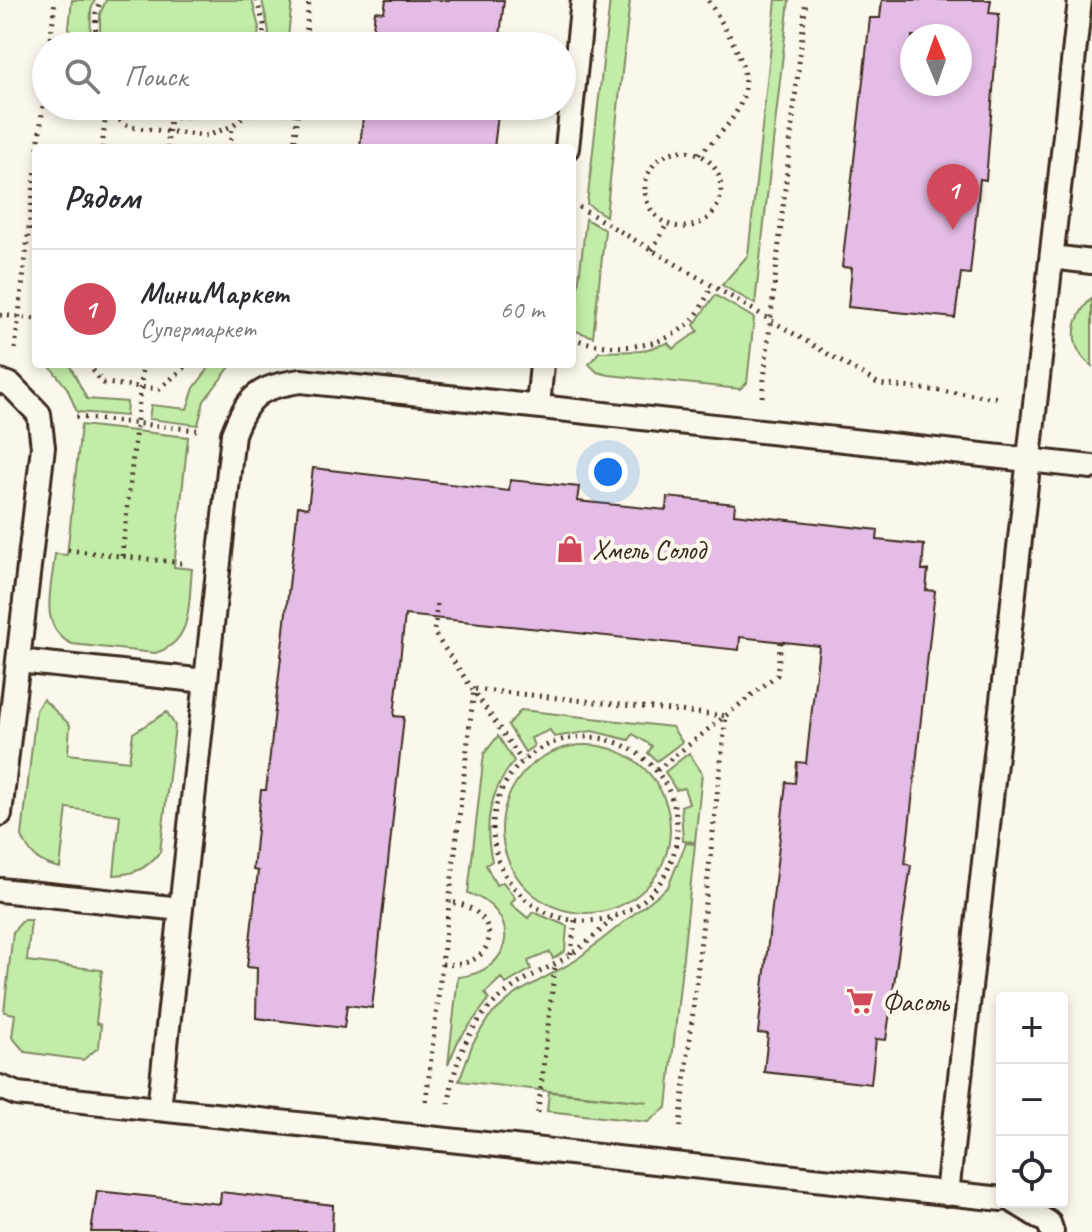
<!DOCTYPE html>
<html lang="ru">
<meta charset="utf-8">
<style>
body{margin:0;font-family:Caveat,sans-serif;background:#f2f2f3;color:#2b2b33}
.controls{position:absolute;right:24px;bottom:24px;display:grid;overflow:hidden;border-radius:8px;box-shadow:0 4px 12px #0003}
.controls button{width:72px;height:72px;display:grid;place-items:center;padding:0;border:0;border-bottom:2px solid #e1e1e2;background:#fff;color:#2b2b33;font:40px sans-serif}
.compass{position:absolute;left:900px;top:24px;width:72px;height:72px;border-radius:50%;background:#fff;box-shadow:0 4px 12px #0003;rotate:358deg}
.you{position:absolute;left:608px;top:472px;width:28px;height:28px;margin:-20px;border:6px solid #fff;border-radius:50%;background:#1a73e8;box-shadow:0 0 0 12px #1a73e833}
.badge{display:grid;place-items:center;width:52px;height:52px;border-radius:50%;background:#d1495b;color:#fff;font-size:26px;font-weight:700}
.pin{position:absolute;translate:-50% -66px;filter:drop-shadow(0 2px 4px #0008)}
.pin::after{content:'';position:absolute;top:42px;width:28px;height:24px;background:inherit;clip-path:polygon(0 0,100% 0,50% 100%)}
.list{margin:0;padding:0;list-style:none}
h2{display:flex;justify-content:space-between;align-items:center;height:104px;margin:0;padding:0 32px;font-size:34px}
h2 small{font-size:26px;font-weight:400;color:#7c7c81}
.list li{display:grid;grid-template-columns:52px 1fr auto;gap:24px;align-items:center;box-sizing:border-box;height:120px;padding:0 32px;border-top:2px solid #e1e1e2}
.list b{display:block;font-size:30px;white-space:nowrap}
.list p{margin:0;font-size:26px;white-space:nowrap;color:#7c7c81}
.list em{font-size:26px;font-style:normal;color:#7c7c81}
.icon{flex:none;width:44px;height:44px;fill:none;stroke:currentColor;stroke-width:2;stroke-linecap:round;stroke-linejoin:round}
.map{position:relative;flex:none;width:1092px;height:1232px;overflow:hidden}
.search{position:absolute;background:#fff;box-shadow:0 4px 12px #0003;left:32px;top:32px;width:544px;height:88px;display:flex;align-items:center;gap:20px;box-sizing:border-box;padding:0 28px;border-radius:44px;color:#7c7c81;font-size:30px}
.panel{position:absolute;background:#fff;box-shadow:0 4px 12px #0003;left:32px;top:144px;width:544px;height:224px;border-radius:8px}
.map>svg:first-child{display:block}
</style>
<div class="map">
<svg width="1092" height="1232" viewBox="0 0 1092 1232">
<rect width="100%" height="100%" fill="#fbf7ec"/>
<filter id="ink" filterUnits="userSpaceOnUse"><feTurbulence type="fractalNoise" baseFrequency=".0125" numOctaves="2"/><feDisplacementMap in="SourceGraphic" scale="16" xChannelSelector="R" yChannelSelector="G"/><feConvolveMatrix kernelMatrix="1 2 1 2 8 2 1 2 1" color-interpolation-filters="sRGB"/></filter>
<g filter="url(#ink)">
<path fill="#c3eca8" stroke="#7f8b63" stroke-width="2" d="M 72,0 L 95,0 L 91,10 L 90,46 L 67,46 Z
M 106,0 L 252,0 L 259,28 L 257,46 L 100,46 L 100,14 Z
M 262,0 L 292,0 L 287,46 L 267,46 L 269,31 Z
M 610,0 L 630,0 L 606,216 L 587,204 Z
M 776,0 L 789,0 L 755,304 L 722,285 L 748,255 Z
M 586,219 L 605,230 L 593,337 L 573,330 Z
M 715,295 L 754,318 L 747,383 L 740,389 L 609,375 L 597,372 L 589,364 L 599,352 L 641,351 L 668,343 L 673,349 L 698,331 L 694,325 Z
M 1092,298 L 1092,366 C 1067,347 1071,319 1092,298 Z
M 48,364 L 69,364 L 87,399 L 127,402 L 126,416 L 77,412 L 67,388 Z
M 212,364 L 232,364 L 204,401 L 198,425 L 149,419 L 151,405 L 187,409 L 194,388 Z
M 81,425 L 188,437 L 174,567 L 192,569 C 188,603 194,642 155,653 L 72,644 C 37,627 52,587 55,554 L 67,555 Z
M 43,699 L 70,725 L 68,754 L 129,761 L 133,733 L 167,712 L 175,726 L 160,852 C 146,869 135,874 114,875 L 120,815 L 67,808 L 60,868 C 39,863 30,856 22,836 L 36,710 Z
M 521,710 L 672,727 L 682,742 L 657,761 L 648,753 L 652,746 L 633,734 L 629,740 L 592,731 L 554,737 L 550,730 L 531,738 L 534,746 L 525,752 L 508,725 Z
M 498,736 L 514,761 C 490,792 483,822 492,861 L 486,865 L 496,885 L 503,882 L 515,898 L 511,904 L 528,918 L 533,912 L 567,926 L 565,951 L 553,959 L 550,952 L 528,961 L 531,969 L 506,984 L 501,978 L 485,993 L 489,999 L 458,1041 L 448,1065 L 458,977 C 516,972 522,911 468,893 L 484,754 Z
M502 829a84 84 0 1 1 168 0a84 84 0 1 1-168 0Z
M 689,753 L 702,773 L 695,842 L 683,841 L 681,806 L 689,803 L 684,788 L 676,790 L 665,772 Z
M 686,843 L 695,844 L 667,1107 L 648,1122 L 547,1111 L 549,1092 L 648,1102 L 459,1081 L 473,1043 L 489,1017 L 515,994 L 575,961 L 668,887 Z
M 23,920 L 31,920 L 27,961 L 102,970 L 96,1023 L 101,1025 L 99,1047 L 83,1060 L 25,1052 L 12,1037 L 15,1014 L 4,1012 L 13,932 Z"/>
<path fill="#e4bce5" stroke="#3b2a1e" stroke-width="2" fill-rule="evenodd" d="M 386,0 L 504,0 L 499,46 L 371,46 L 375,11 L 384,12 Z
M 882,0 L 991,0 L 989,13 L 999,14 L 986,180 L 980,179 L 970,274 L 961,273 L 955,318 L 848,307 L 852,268 L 842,267 L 870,18 L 880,18 ZM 912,36 L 960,36 L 960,84 L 912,84 Z
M 364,106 L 499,106 L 494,148 L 360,148 Z
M 313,468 L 509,491 L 510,480 L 579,487 L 577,501 L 666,510 L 667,497 L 735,504 L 734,514 L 878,530 L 877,540 L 924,545 L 922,570 L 928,570 L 926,590 L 935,591 L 905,864 L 911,865 L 886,1040 L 876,1039 L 871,1084 L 764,1072 L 768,1034 L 758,1033 L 786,782 L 795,783 L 797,762 L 806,763 L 819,646 L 740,637 L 739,650 L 405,615 L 394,716 L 404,717 L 372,1008 L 347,1005 L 344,1028 L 256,1018 L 257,968 L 247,967 L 258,871 L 253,870 L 261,790 L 266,790 L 298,506 L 308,508 Z
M 97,1191 L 220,1204 L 221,1192 L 333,1205 L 332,1232 L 91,1232 Z"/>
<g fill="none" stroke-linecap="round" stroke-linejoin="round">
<g stroke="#3b2a1e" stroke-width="28">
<path id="lane" d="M 567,148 L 583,0
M 1052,257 L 1092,262
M 0,381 L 11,385 L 39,414 L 43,447 L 0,814
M 538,406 L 542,364
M 18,661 L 206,681
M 0,890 L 181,909
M 0,1087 L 17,1094 L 1002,1199
M 159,1109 L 233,434 C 248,395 259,387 301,381 L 1092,467
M 947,1194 L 1080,0
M 1015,1202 L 1049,1223 L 1052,1232"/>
</g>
<path stroke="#3b2a1e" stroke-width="5" stroke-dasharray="2 6" stroke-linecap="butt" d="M 257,0 L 264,25 L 263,46
M 50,46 L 55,0
M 95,46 L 96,13 L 101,0
M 305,46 L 309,0
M 100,106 L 129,127 L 207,136 L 232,126 L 254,109 L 298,114
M 138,106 C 164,121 194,120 221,106
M 38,148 L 46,79
M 102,148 L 106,113
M 167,148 L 170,117
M 230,148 L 232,127
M 294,148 L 298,106
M645 189a38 38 0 1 1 76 0a38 38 0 1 1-76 0Z
M 699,154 C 767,94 750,68 708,0
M 572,203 L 879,384 L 1001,398
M 652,250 L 667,224
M 0,315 L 36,319
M 572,338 C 612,353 669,351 697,314 C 703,306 707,295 712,286
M 15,349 L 36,167
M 88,364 L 103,383 L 159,389 L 189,364
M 762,397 L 806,0
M 76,417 L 197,430
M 68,550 L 182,563
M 122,556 L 143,364
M 437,604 L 434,633 L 522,761
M493 829a92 92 0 1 1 184 0a92 92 0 1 1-184 0Z
M 657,770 L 777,675 L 781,641
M 571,954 L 575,919
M 442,964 C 500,971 506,909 449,902
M 426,1101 L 474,689 L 726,716 L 680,1127
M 449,1104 C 454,1058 472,1016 511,989 C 529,975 551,968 570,955 C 587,944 602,929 617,915
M 538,1113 L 555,965"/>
<use href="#lane" stroke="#fbf7ec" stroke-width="22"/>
</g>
</g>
<defs>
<g id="shop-bare" transform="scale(2.16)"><path d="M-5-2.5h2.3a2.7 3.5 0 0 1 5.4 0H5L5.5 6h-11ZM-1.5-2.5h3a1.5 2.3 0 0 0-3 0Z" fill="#d1495b" stroke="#fbf7ec" stroke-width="2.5" paint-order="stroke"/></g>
<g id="supermarket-bare" transform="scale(2.16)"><path d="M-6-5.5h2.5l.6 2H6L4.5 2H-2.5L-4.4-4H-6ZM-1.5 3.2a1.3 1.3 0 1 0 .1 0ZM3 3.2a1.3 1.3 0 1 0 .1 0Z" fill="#d1495b" stroke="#fbf7ec" stroke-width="2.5" paint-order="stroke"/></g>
</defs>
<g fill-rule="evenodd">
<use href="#shop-bare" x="570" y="549"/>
<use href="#supermarket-bare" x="860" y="1001"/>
</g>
<g text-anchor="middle" stroke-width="8" stroke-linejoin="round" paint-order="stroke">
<g font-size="28" fill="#3b2a1e" stroke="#fbf7ec" text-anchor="start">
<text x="592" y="559">Хмель Солод</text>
<text x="882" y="1011">Фасоль</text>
</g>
</g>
</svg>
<div class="controls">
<button>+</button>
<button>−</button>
<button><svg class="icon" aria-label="locate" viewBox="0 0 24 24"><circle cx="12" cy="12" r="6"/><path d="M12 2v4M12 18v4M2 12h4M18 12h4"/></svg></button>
</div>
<svg class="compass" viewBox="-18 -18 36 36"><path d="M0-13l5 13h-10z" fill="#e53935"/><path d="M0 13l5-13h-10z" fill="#7c7c81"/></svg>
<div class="you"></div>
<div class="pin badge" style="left:953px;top:230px">1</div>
<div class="search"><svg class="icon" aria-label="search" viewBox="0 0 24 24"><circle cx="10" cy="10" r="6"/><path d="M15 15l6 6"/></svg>Поиск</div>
<section class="panel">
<h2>Рядом<small></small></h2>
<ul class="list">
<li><span class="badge">1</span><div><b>МиниМаркет</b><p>Супермаркет</p></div><em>60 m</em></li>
</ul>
</section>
</div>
